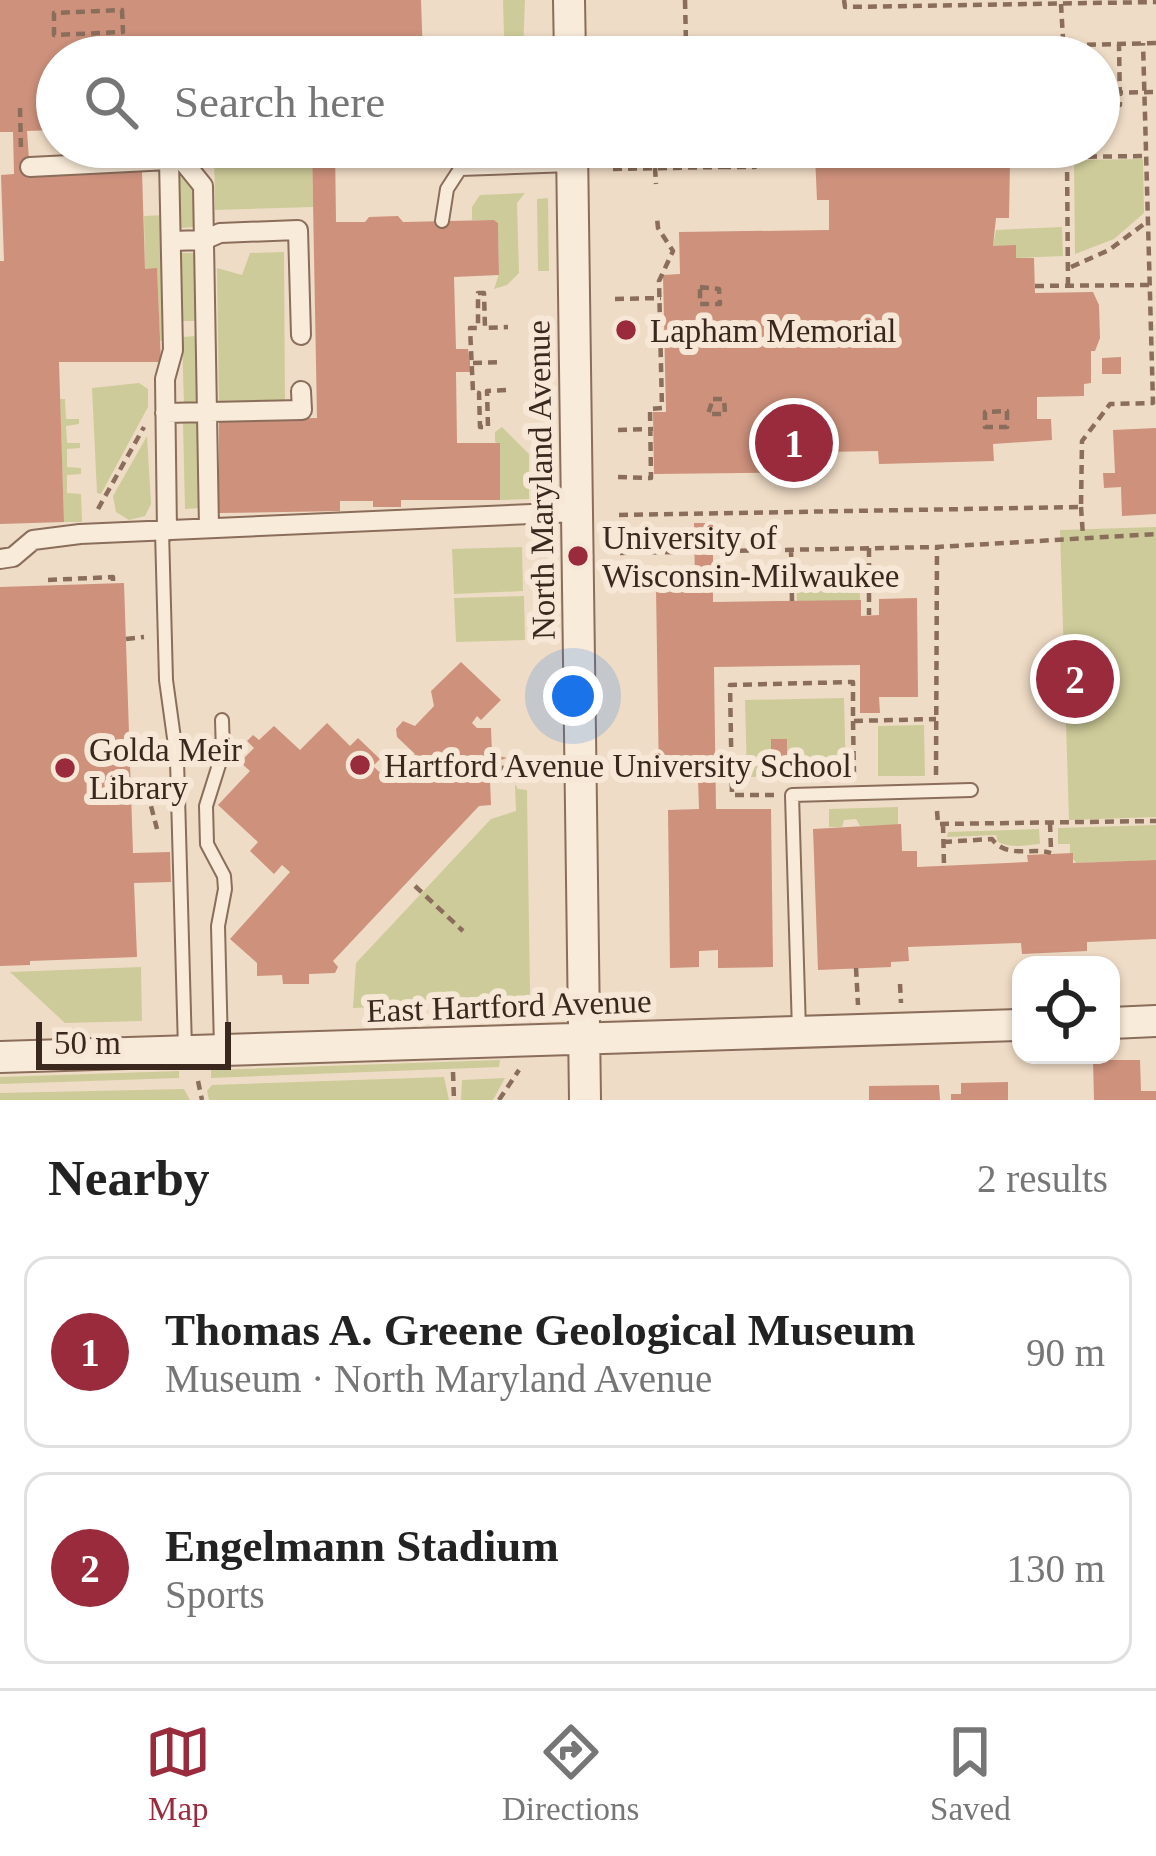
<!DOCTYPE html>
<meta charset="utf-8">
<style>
body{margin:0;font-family:"Times New Roman",serif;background:#f6f6f6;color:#222}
.controls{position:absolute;right:36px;bottom:36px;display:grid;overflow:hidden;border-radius:24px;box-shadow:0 3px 9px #0004}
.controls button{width:108px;height:108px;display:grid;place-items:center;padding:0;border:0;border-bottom:3px solid #e0e0e0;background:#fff;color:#222;font:60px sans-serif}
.scale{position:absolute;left:36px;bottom:30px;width:195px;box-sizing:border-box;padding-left:12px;border:6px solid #3a281f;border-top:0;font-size:33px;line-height:42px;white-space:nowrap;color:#3a281f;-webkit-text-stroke:9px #f6e7d6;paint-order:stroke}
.you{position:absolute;left:573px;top:696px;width:42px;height:42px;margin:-30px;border:9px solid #fff;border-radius:50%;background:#1a73e8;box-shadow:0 0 0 18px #1a73e833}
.badge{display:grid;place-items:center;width:78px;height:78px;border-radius:50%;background:#992b3d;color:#fff;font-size:39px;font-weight:700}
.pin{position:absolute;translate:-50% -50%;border:6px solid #fff;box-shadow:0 3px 12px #0006}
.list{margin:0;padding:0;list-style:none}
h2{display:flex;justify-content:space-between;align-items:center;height:156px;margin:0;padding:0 48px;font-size:51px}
h2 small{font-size:39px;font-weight:400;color:#767676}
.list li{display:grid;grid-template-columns:78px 1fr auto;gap:36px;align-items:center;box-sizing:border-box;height:192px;margin:0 24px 24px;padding:0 24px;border:3px solid #e0e0e0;border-radius:24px}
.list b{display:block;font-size:45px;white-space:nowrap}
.list p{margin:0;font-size:39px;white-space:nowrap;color:#767676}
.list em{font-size:39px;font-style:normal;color:#767676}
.icon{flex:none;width:66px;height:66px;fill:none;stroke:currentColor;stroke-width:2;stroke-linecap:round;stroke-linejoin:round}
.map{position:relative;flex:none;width:1156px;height:1100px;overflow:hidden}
.search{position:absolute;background:#fff;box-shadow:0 3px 9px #0004;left:36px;right:36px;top:36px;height:132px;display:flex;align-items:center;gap:30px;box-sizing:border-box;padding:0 42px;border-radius:66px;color:#767676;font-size:45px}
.sheet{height:588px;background:#fff}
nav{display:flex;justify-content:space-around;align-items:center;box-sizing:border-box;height:168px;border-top:3px solid #e0e0e0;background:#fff;font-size:33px;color:#767676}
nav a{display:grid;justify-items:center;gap:6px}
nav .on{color:#992b3d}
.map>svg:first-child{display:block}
</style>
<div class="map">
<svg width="1156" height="1100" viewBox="0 0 1156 1100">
<rect width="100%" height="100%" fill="#efdcc6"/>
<path fill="#cdcb99" d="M 503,0 L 525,0 L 523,51 L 514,48 L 504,38 Z
M 214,147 L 312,147 L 313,207 L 215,210 Z
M 1143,159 L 1144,213 L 1114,239 L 1075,254 L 1074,160 Z
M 177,165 L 193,188 L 195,227 L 180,228 Z
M 525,193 L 517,203 L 519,273 L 507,285 L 494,289 L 499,274 L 498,223 L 494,220 L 472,220 L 472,207 L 480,195 Z
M 548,198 L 549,271 L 538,271 L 537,199 Z
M 165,215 L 164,340 L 160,341 L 157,269 L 145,269 L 144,216 Z
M 1062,227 L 1063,256 L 1016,258 L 1015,246 L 993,246 L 996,230 Z
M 284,252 L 285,403 L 219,404 L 217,268 L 242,275 L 250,253 Z
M 180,253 L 195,253 L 197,321 L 182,321 Z
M 197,336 L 198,405 L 184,405 L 182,337 Z
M 139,383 L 148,389 L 148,407 L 101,494 L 97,493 L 92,388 Z
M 60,399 L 65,399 L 66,419 L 79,419 L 79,424 L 66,426 L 67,443 L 80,443 L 80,448 L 67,449 L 67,467 L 81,468 L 81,474 L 67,475 L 67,493 L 81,494 L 82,522 L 64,522 Z
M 183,421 L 198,421 L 200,508 L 185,509 Z
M 502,427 L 529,454 L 529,499 L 500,500 L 500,444 L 495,442 L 495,432 Z
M 147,436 L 151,504 L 145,516 L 129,520 L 116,512 L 113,496 Z
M 1156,527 L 1156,817 L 1069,820 L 1060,530 Z
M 522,547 L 523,591 L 454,594 L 452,549 Z
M 859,570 L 860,601 L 797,602 L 796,571 L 803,571 L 804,577 L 808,577 L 809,571 Z
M 524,596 L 525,640 L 456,642 L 454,598 Z
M 844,698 L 846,776 L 747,777 L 745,700 Z
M 924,725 L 925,776 L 878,776 L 878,726 Z
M 515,784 L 518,789 L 527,790 L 530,995 L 524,1001 L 353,1008 L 356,963 L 491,819 L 516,811 Z
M 898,807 L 898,825 L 860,826 L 856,819 L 844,820 L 842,827 L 829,827 L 829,809 Z
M 1156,825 L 1156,860 L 1076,863 L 1070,855 L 1070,844 L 1058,844 L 1058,828 Z
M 1039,829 L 1040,844 C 1024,845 1015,849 998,842 L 996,835 L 947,837 L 948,832 Z
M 141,967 L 142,1021 L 65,1023 L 10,972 Z
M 500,1060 L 499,1067 L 211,1078 L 211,1070 Z
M 179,1071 L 179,1078 L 0,1084 L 0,1077 Z
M 444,1077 L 449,1100 L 209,1100 L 207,1091 L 212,1085 Z
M 505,1078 L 493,1100 L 461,1100 L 462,1080 Z
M 184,1089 L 190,1100 L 0,1100 L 0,1093 Z"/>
<path fill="#cd917c" d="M 0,0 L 421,0 L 423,57 L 57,57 L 57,130 L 27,131 L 30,174 L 142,171 L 145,269 L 157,268 L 161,362 L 59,362 L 64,522 L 0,524 L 0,261 L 4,261 L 1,175 L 14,174 L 13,132 L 0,132 Z
M 1022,37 L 1042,40 L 1043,57 L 774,57 L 781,45 L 811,40 L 814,44 L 868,45 L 871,40 L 949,42 Z
M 312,147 L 335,147 L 336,222 L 365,222 L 369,217 L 398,216 L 403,222 L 494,220 L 498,223 L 499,275 L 454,277 L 456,349 L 468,349 L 470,362 L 470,372 L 456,372 L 457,443 L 500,443 L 500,500 L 401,500 L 401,507 L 373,507 L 373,501 L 340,501 L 340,511 L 219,513 L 219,420 L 317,418 Z
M 756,147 L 1050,147 L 1045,154 L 1033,152 L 1032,161 L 1010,161 L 1009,218 L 996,218 L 993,246 L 1016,245 L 1016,258 L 1034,258 L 1035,293 L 1093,292 L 1099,305 L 1100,338 L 1095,351 L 1091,351 L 1091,383 L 1084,384 L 1084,396 L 1037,397 L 1037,419 L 1051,419 L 1052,440 L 993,444 L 994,461 L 879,464 L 878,451 L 824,452 L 824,472 L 654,474 L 653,412 L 666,412 L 663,275 L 680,274 L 679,232 L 829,230 L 829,200 L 817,200 L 815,156 L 784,160 L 778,154 L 756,157 Z
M 1121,357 L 1121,374 L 1102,374 L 1102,358 Z
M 1156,428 L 1156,514 L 1122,516 L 1121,487 L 1104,488 L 1103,473 L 1115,473 L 1113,430 Z
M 694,523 L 713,523 L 713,602 L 861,600 L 861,616 L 879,615 L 879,599 L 917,598 L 918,697 L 879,697 L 880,713 L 860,713 L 860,665 L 714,667 L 716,809 L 771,809 L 773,967 L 718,968 L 718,950 L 699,951 L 699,967 L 670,968 L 668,810 L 699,809 L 698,779 L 659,779 L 656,588 L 695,587 Z
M 124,583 L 133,853 L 170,852 L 171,882 L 134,883 L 137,957 L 30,961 L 30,965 L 0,966 L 0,587 Z
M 461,662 L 501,700 L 481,720 L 477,716 L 472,723 L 477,728 L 491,728 L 492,754 L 507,758 L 501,760 L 502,775 L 506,777 L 490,780 L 491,805 L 479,806 L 333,961 L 338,967 L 335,973 L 309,974 L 309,984 L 283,984 L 282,975 L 257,976 L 257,963 L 230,939 L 290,872 L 282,865 L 274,874 L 250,851 L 258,842 L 218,805 L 250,771 L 240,762 L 254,748 L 247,741 L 253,735 L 259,740 L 274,726 L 300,750 L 327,723 L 350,746 L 358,738 L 380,759 L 373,766 L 390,782 L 415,754 L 397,737 L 396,729 L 403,721 L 415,726 L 434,706 L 431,691 Z
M 771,739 L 787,739 L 787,760 L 771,760 Z
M 901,824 L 902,851 L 917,851 L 917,867 L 1028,862 L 1027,855 L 1073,853 L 1073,863 L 1156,860 L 1156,939 L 1087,942 L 1087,951 L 1022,954 L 1021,943 L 908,947 L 909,961 L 891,962 L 891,967 L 818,970 L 813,829 Z
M 1093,1060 L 1140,1060 L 1141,1091 L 1156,1091 L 1156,1100 L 1094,1100 Z
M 1008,1082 L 1008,1100 L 951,1100 L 951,1094 L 961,1094 L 961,1083 Z
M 939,1085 L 940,1100 L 869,1100 L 869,1086 Z"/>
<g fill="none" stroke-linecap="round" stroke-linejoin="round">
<g stroke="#8a6d5b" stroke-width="16">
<path id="service" d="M 442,221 L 447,189 L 460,169 L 571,165
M 162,531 L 166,680 L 177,760 L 185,1049
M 799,1031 L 792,795 L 971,790
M 221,1047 L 218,926 L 225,889 L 224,876 L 207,844 L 206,806 L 223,752 L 222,720"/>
</g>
<g stroke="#8a6d5b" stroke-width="22">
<path id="pedestrian" d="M 169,160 L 182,160 L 203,186 L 209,528
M 30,167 L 169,160 L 173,350 L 165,379 L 167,531
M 171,241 L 204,240 L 220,233 L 298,230 L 301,335
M 165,413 L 302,410 L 301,391
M 0,559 L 13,557 L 33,540 L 80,534 L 577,512"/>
</g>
<g stroke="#8a6d5b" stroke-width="34">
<path id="tertiary" d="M 569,0 L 570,57
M 572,147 L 585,1100
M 1111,1023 L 1156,1021
M 0,1057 L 1021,1025"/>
</g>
<path stroke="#8a6d5b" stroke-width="4.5" stroke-dasharray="9 6" stroke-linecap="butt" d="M 685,0 L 686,44
M 844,0 L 845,7 L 1156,2
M 1061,4 L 1064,57
M 122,10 L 123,32 L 54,35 L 54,13 Z
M 1042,46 L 1156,43
M 1043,55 L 1052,54 L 1052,45
M 672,57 L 753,55 L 777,50
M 1099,93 L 1156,92
M 1099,107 L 1120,105 L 1119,44
M 20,108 L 21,150
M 211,147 L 211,162
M 787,147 L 787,154 L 821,152 L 821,147
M 722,167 L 755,167 L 754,147
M 655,168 L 656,184
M 613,169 L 722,167 L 721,147
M 1071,267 L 1109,250 L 1148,221
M 1035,286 L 1150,285
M 1068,286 L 1067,157 L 1146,156
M 700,287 L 719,289 L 720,304 L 700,304 Z
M 615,299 L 661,298
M 473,363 L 503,362
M 506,390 L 487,391 L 488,427 L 480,427 L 479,393 L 473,392 L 470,328 L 478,328 L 478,293 L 484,293 L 485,328 L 508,327
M 713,399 L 724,399 L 725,414 L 708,414 Z
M 1007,411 L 1007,427 L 985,427 L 985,412 Z
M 618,430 L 653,429
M 618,477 L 651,478 L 650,409 L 662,408 L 659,281 L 673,251 L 658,228 L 657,218
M 1081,507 L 1083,536
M 98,509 L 144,427
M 619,515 L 1081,507 L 1082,441 L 1110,404 L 1153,403 L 1143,43
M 791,548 L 792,601
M 869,548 L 869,615
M 620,553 L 937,547 L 1156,534
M 48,580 L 113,577 L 113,583
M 126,639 L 144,637
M 853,721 L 854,775
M 502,768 L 538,766
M 936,775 L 937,547
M 131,784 L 151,806 L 157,829
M 774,795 L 732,795 L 730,685 L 853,682 L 853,721 L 936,719
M 937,811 L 938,824 L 1156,821
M 1050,823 L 1051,850
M 943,824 L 944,866
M 943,842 L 992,839 C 1006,859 1034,847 1051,853
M 415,886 L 463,931
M 856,968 L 858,1005
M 900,984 L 901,1003
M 453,1072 L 454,1100
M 198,1081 L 202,1100
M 499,1100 L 519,1070"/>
<use href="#service" stroke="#f9ebd9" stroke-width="12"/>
<use href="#pedestrian" stroke="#f9ebd9" stroke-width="18"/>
<use href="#tertiary" stroke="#f9ebd9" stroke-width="30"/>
</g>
<g fill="#992b3d" stroke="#f6e7d6" stroke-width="4.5">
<circle cx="626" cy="330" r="12"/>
<circle cx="578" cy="556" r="12"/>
<circle cx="360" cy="765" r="12"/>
<circle cx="65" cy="768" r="12"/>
</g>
<g text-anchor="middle" stroke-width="12" stroke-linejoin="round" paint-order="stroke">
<g font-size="33" fill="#3a281f" stroke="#f6e7d6" text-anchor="start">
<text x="650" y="342">Lapham Memorial</text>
<text x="602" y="549">University of<tspan x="602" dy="38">Wisconsin-Milwaukee</tspan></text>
<text x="89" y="761">Golda Meir<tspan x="89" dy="38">Library</tspan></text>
<text x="384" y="777">Hartford Avenue University School</text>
</g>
<g font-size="33" fill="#3a281f" stroke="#f6e7d6">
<text transform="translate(540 480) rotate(-91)" y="12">North Maryland Avenue</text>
<text transform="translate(509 1005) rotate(-2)" y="12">East Hartford Avenue</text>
</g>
</g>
</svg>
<div class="controls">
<button><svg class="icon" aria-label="locate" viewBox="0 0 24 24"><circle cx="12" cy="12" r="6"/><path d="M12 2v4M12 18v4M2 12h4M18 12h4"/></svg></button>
</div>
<div class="scale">50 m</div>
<div class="you"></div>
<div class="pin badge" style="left:794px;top:443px">1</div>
<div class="pin badge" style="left:1075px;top:679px">2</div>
<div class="search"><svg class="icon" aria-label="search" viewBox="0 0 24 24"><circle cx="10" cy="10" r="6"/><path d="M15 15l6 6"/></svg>Search here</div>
</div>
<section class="sheet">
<h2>Nearby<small>2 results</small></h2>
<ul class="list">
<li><span class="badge">1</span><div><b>Thomas A. Greene Geological Museum</b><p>Museum · North Maryland Avenue</p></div><em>90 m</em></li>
<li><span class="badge">2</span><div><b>Engelmann Stadium</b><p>Sports</p></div><em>130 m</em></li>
</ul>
</section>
<nav>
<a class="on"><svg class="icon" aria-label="map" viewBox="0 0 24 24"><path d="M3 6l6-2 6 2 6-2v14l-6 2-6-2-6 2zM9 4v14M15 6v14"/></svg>Map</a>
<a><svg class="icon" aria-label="directions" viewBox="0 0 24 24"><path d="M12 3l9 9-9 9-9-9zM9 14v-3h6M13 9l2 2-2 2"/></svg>Directions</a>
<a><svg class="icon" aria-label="saved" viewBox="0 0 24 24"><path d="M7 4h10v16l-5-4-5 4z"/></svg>Saved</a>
</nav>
